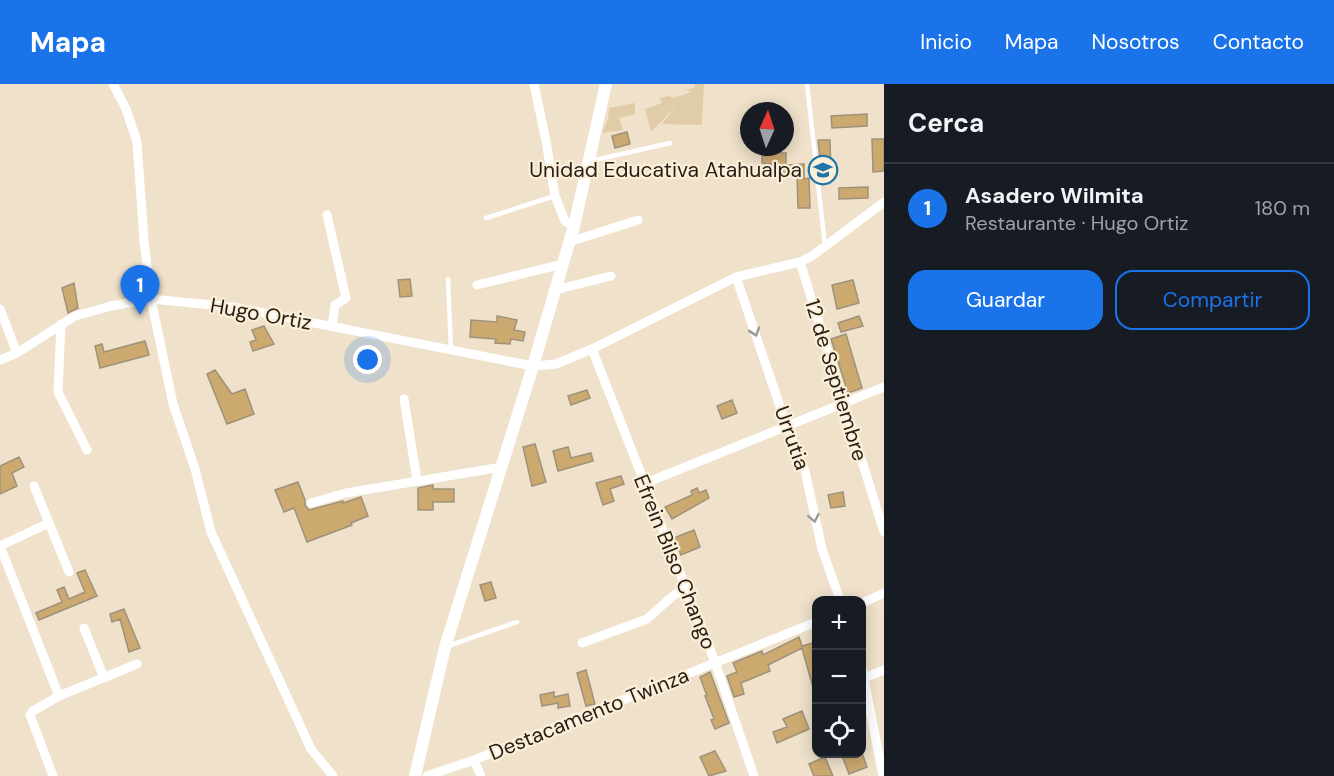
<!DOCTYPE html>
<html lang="es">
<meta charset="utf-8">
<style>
body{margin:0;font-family:"DM Sans",sans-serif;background:#242831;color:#f1f3f6}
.controls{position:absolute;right:18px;bottom:18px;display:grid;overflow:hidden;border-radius:12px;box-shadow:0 3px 15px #0003}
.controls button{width:54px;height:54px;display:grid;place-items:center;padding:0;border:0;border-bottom:2px solid #363941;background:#171b24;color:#f1f3f6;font:30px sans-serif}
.compass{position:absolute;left:740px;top:18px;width:54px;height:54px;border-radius:50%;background:#171b24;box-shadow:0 3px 15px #0003;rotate:3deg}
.you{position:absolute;left:368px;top:276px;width:21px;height:21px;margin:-15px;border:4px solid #fff;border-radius:50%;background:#1a73e8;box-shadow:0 0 0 9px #1a73e833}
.badge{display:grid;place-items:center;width:39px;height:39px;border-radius:50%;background:#1a73e8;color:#fff;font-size:20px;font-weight:700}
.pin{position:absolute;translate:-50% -50px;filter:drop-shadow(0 2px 3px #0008)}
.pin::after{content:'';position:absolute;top:32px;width:21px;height:18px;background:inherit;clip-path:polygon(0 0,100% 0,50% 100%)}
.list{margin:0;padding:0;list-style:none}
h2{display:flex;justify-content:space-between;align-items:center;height:78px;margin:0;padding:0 24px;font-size:26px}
h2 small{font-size:20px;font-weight:400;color:#9ea1a6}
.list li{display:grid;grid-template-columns:39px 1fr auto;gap:18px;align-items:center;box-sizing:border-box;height:90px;padding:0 24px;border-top:2px solid #363941}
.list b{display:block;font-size:22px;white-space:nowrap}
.list p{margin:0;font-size:20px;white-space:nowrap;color:#9ea1a6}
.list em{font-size:20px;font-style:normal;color:#9ea1a6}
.actions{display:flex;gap:12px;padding:18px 24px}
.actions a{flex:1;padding:14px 0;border:2px solid #1a73e8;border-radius:18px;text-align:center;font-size:21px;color:#1a73e8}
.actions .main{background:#1a73e8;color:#fff}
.icon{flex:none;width:33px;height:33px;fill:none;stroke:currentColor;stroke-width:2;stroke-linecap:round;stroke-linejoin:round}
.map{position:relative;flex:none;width:884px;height:692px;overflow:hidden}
header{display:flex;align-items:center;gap:36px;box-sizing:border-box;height:84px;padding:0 30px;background:#1a73e8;color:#fff}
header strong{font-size:28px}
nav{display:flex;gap:33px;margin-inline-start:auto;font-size:21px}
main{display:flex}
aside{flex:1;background:#171b24}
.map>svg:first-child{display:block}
</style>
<header>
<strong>Mapa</strong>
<nav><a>Inicio</a><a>Mapa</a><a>Nosotros</a><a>Contacto</a></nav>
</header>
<main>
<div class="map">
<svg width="884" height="692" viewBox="0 0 884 692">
<rect width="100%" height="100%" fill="#efe1ca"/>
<path fill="#e1cca8" d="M 695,0 L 704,0 L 702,41 L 662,40 L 677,21 L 651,48 L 645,25 L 662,19 L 659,14 L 669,12 L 673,14 L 689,9 L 690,7 L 685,6 L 695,3 Z
M 635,19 L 635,30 L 619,34 L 623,46 L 602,49 L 608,35 L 609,24 Z"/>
<path fill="#cca96f" stroke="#9f927c" stroke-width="1.5" d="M 867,30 L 867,42 L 832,44 L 831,32 Z
M 627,48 L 630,60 L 615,64 L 612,52 Z
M 872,55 L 884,55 L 884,87 L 873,88 Z
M 818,56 L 830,56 L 831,92 L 822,92 Z
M 762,69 L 786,69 L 786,81 L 804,80 L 804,95 L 809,94 L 810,124 L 798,124 L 797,91 L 771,91 L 771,80 L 762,79 Z
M 868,103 L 868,114 L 839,115 L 839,104 Z
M 410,195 L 412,212 L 400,213 L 398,196 Z
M 853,196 L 859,219 L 837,225 L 832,201 Z
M 74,199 L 78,224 L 68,229 L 62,204 Z
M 497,232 L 517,236 L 514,246 L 525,248 L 523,257 L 511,255 L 510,260 L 495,259 L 496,255 L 470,253 L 471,236 L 497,238 Z
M 859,232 L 863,242 L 841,248 L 838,239 Z
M 264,242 L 274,260 L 253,267 L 250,258 L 256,256 L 252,246 Z
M 846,250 L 862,304 L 848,309 L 831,255 Z
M 145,257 L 149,271 L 100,284 L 95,262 L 102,260 L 104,268 Z
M 215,286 L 232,310 L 245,305 L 254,330 L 227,340 L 207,290 Z
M 587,306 L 590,314 L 571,321 L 568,312 Z
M 732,316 L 737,329 L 722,335 L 717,322 Z
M 535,360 L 546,398 L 532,402 L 523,363 Z
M 568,363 L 571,374 L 591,369 L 593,377 L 558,387 L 553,367 Z
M 19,373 L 24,383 L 12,389 L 17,402 L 0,410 L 0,382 Z
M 621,392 L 624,400 L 610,405 L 614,417 L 603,421 L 596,399 Z
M 298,398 L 305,416 L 305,421 L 309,426 L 343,417 L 343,419 L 361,413 L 368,432 L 351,439 L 352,441 L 307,458 L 294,424 L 284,428 L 275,406 Z
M 433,401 L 433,405 L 454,405 L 454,418 L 433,418 L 433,426 L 418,426 L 418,404 Z
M 697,404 L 699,409 L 706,406 L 709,414 L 672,435 L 665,423 L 692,411 L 691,407 Z
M 843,408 L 845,422 L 831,424 L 828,411 Z
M 694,446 L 700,463 L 681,471 L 674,454 Z
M 85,486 L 97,512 L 39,536 L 36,529 L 62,518 L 57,506 L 64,503 L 69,515 L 85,508 L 77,489 Z
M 491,498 L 496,514 L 485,517 L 480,501 Z
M 124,525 L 140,564 L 129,568 L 120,535 L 112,538 L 110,530 Z
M 799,553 L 802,562 L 816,558 L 816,607 L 814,607 L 802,564 L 768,581 L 770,587 L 741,599 L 744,610 L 734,613 L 727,592 L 737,588 L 733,579 L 762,567 L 763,571 Z
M 586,586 L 595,620 L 586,622 L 577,589 Z
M 710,588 L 729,639 L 715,645 L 711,636 L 714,635 L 705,612 L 707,612 L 700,593 Z
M 554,608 L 554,613 L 568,610 L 570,622 L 558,624 L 558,619 L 542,622 L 540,611 Z
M 802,627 L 809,645 L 777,659 L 773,648 L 787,643 L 783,635 Z
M 715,667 L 726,687 L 709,692 L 700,673 Z
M 841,669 L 862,669 L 867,683 L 849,690 Z
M 825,673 L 833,692 L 814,692 L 809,680 Z"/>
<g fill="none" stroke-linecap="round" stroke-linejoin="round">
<path stroke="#fff" stroke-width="4.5" d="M 807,0 L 825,162
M 591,77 L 670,59
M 486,134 L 555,112
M 448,195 L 451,266
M 448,562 L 517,538"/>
<path stroke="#fff" stroke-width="9" d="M 113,0 L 126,25 L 137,58 L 144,157 L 151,215 L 173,320 L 195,385 L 211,448 L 311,665 L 333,692
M 534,0 L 546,57 L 555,112 L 565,137 L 574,142
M 327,131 L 346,214 L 335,221 L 332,243
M 569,158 L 638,136
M 800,178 L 884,448
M 736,193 L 787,343 L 805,387 L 822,465 L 840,516
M 477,201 L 563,180
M 555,206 L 611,192
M 0,225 L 17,269
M 61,240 L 58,308 L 87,366
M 592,265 L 715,578 L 754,692
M 0,276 L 17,269 L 75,232 L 111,222 L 151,215 L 233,223 L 533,282 L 556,280 L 592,265 L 736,193 L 800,178 L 812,172 L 884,118
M 404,315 L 417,396
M 643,400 L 884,303
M 34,402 L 69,488
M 311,419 L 346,409 L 502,383
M 0,462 L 59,612 L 33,627 L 30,631 L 53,692
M 0,462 L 49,439
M 862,519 L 884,509
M 84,544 L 104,594
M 582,559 L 647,535 L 674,511 L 686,504
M 862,585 L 883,692
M 864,594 L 884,586
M 59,612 L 137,580
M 474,676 L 481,692
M 427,692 L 474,676 L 816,538"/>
<path stroke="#fff" stroke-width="12" d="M 415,692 L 445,563 L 533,282 L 574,142 L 606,0"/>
</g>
<defs><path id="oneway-chevron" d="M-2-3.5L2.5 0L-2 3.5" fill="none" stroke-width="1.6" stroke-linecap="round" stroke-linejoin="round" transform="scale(1.5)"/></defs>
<g stroke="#9c9a96">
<use href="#oneway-chevron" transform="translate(755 248) rotate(71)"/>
<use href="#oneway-chevron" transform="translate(814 434) rotate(79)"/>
</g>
<defs>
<g id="school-ring" transform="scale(1.5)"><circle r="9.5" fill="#fceed7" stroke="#2076a6" stroke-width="1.5"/><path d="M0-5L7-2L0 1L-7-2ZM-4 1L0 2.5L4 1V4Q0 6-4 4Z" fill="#2076a6"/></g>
</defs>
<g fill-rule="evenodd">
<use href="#school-ring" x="823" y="86"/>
</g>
<g text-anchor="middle" stroke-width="4.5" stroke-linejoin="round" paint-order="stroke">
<g font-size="21" fill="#231e16" stroke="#fceed7" text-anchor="end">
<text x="802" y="93">Unidad Educativa Atahualpa</text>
</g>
<g font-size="21" fill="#231e16" stroke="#fceed7">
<text transform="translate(261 230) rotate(10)" y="7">Hugo Ortiz</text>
<text transform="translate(836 296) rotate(73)" y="7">12 de Septiembre</text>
<text transform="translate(792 354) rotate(70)" y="7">Urrutia</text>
<text transform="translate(675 478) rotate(68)" y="7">Efrein Bilso Chango</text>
<text transform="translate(589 630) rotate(-22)" y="7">Destacamento Twinza</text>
</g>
</g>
</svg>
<div class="controls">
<button>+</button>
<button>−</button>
<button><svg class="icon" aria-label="locate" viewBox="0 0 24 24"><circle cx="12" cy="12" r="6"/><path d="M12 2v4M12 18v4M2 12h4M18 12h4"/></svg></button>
</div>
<svg class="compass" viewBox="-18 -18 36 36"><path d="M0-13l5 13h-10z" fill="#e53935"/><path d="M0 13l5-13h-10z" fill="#9ea1a6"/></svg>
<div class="you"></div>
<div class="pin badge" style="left:140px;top:231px">1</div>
</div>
<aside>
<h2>Cerca<small></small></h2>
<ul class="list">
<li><span class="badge">1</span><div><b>Asadero Wilmita</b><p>Restaurante · Hugo Ortiz</p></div><em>180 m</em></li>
</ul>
<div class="actions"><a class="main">Guardar</a><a>Compartir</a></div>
</aside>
</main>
